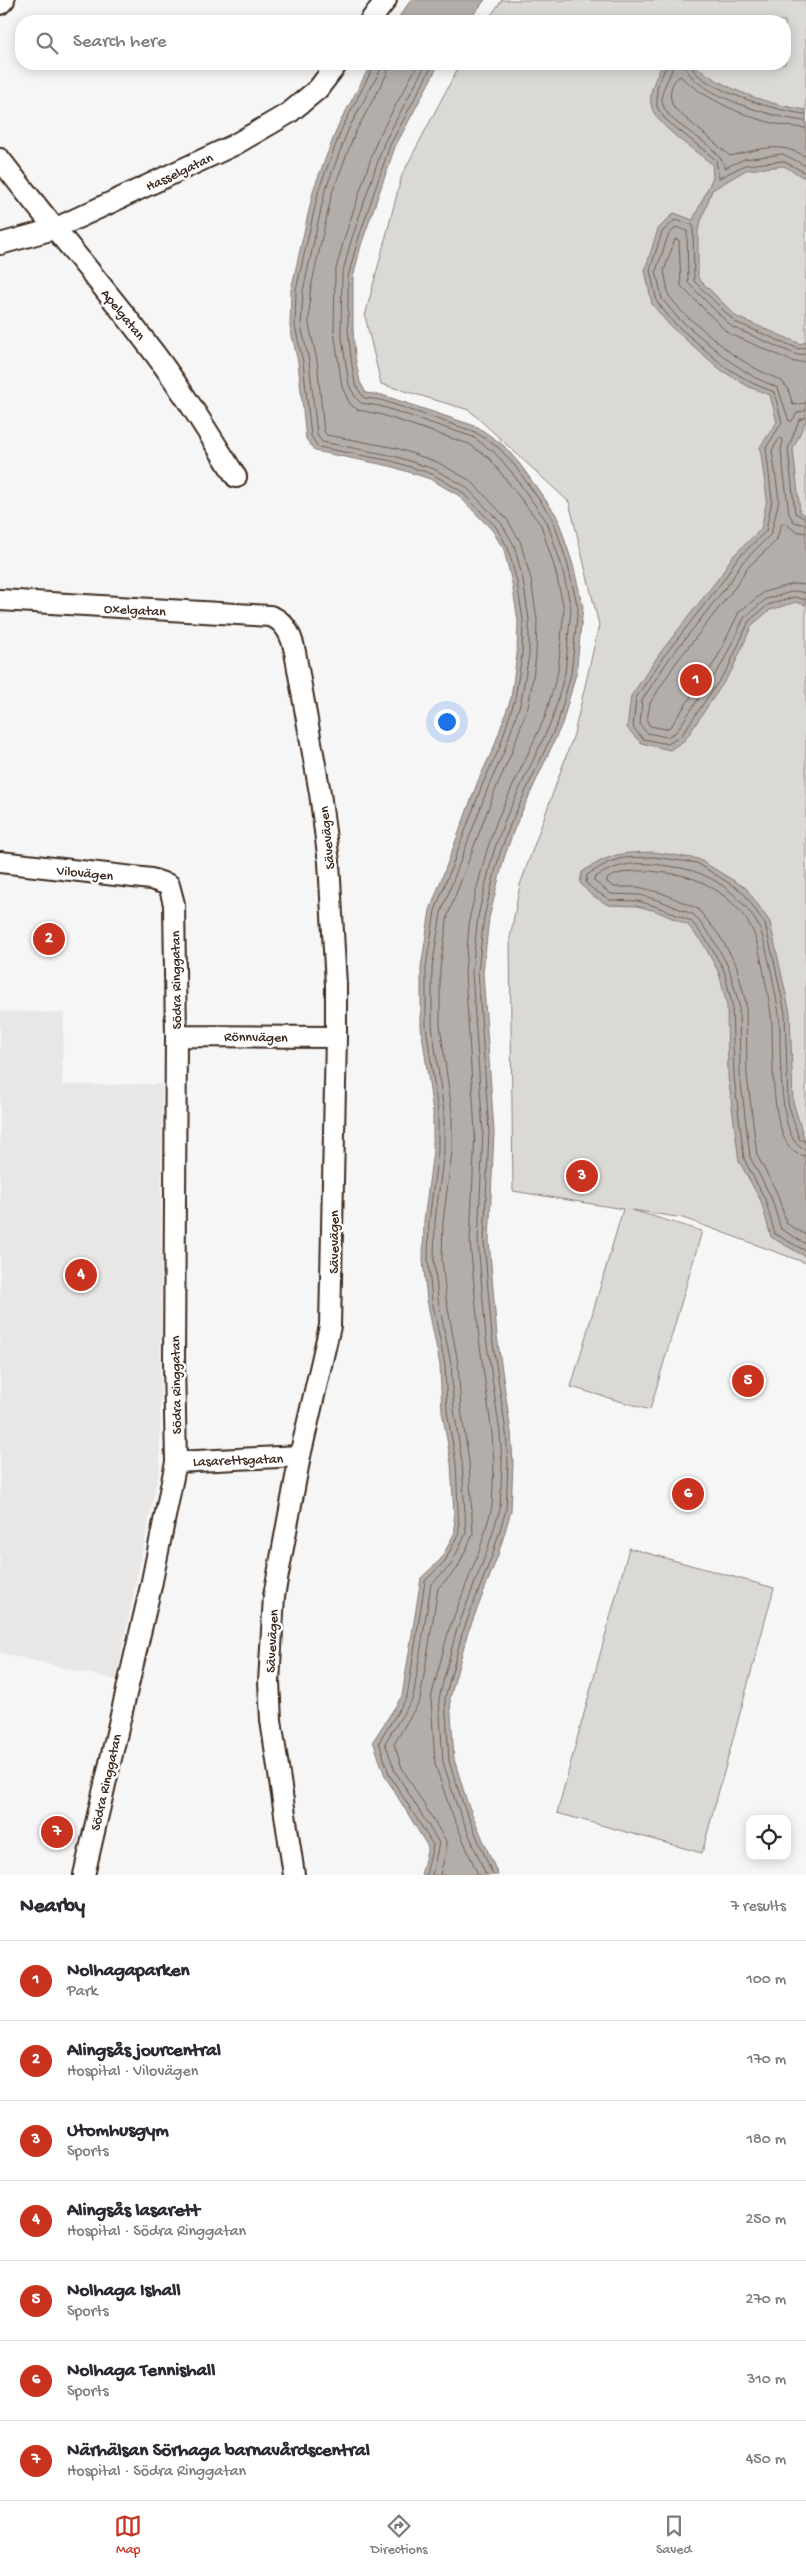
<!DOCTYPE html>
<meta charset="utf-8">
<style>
body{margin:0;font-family:"Gochi Hand",sans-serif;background:#f2f2f3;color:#2b2b33}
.controls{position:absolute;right:15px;bottom:15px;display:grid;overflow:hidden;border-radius:10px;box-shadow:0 2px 12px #0003}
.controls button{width:45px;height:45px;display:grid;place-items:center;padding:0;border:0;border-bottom:1px solid #e1e1e2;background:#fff;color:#2b2b33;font:25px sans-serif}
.you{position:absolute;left:446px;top:721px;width:18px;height:18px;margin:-12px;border:4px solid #fff;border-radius:50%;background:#1a73e8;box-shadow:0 0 0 8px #1a73e833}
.badge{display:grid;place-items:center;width:32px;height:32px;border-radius:50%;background:#c8321e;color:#fff;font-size:16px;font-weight:700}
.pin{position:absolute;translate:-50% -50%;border:2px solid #fff;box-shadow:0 1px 5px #0006}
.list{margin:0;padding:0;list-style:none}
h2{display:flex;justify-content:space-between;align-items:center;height:65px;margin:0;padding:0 20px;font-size:21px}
h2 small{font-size:16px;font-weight:400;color:#7c7c81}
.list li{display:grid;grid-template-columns:32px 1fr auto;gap:15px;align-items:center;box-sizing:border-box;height:80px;padding:0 20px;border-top:1px solid #e1e1e2}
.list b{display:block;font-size:19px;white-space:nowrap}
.list p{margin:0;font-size:16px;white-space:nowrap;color:#7c7c81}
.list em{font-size:16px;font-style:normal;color:#7c7c81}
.icon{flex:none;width:28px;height:28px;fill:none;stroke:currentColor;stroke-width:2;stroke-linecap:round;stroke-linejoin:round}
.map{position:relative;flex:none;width:806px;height:1875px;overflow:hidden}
.search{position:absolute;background:#fff;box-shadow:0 2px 12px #0003;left:15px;right:15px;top:15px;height:55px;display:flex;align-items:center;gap:12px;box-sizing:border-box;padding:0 18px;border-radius:20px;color:#7c7c81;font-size:19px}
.sheet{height:625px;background:#fff}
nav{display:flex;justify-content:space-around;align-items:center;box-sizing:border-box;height:70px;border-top:1px solid #e1e1e2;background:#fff;font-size:14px;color:#7c7c81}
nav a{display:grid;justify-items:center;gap:2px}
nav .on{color:#c8321e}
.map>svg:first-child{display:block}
</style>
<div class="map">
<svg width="806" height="1875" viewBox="0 0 806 1875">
<rect width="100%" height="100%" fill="#f7f6f6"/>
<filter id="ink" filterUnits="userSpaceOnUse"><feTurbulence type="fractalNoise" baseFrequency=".02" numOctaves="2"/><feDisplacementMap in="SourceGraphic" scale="10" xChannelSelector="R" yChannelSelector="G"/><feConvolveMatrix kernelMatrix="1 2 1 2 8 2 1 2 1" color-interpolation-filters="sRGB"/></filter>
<g filter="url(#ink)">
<path fill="#e9e7e6" d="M 0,1011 L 64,1013 L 62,1085 L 162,1084 L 160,1466 L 116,1680 L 0,1653 Z"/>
<path fill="#dbd9d6" stroke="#8b827a" d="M 502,0 L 806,0 L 806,1263 L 683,1218 L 632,1210 L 702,1231 L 650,1410 L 571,1387 L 623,1209 L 513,1191 L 510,938 L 520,885 L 574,734 L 599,625 L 569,502 L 469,410 L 381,384 L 365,316 L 402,175 L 460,64 L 785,64 L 785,21 L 487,21 Z
M 629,1548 L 774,1588 L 702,1853 L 557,1813 Z"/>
<path fill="#b4aeaa" stroke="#847972" d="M 411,0 L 485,0 L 468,21 L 396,21 Z
M 371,64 L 439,64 L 395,147 L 361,245 L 353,278 L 353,330 L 355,357 L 360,382 L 366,393 L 382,395 L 478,427 L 503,445 L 519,463 L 557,516 L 573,565 L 583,607 L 576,674 L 562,724 L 515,827 L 504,858 L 489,918 L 483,973 L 494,1132 L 489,1241 L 497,1336 L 511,1432 L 513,1463 L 511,1511 L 498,1555 L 467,1635 L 450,1698 L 454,1759 L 467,1802 L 498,1875 L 421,1875 L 428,1847 L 385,1776 L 373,1741 L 402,1696 L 421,1578 L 441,1559 L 455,1532 L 451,1463 L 442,1411 L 440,1365 L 427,1300 L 423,1260 L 424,1221 L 433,1151 L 433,1112 L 421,1026 L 421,967 L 430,910 L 478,781 L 494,747 L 511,698 L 517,654 L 518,621 L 512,583 L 504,550 L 492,530 L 458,495 L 430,479 L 390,466 L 315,451 L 306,439 L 298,362 L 290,327 L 291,290 L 314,188 L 338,126 Z
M 663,64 L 694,64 C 724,90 767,104 806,110 L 806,179 L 784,166 L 746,170 L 712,190 L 698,230 L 698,278 L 737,317 L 801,344 L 806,341 L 806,420 L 793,449 L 800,512 L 806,515 L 806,605 L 796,602 L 770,610 L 752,625 L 732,670 L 685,740 L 670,750 L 641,743 L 627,728 L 631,696 L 660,653 L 721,575 L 732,557 L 761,529 L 767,499 L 760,447 L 777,422 L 770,395 L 749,387 L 721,370 L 670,326 L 652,304 L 645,270 L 658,229 L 674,213 L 693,220 L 713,177 L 712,164 C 697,152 657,126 652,108 C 647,93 656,77 663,64 Z
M 654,852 L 698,859 L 746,888 L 770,922 L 790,1013 L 793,1102 L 806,1145 L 806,1257 L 771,1237 L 761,1201 L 739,1161 L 728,1076 L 727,1005 L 719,973 L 704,945 L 688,925 L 656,911 L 637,906 L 608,905 L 590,894 L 580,883 L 582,872 C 612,853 619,853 654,852 Z"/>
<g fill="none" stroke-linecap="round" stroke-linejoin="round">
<path stroke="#6b5f56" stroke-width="1" d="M 375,64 L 342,128 L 319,189 L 296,290 L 295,326 L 303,362 L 311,436 L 318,447 L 392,461 L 432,474 L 461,491 L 496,527 L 508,548 L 517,582 L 523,620 L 522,655 L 515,699 L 499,749 L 483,783 L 435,911 L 426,967 L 426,1026 L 438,1112 L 438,1151 L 429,1221 L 428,1260 L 432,1300 L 445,1365 L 447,1411 L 456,1463 L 459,1532 L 445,1561 L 425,1581 L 407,1697 L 379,1742 L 389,1774 L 433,1845 L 426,1875
M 382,64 L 380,71 L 348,130 L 325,191 L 303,291 L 301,326 L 309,361 L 317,435 L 322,442 L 394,456 L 434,469 L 465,486 L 501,523 L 514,545 L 523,580 L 529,620 L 529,655 L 521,701 L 504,752 L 489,785 L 441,913 L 432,968 L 432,1025 L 444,1112 L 444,1151 L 435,1221 L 434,1260 L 438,1299 L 451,1364 L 454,1410 L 462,1462 L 466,1533 L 451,1565 L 431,1584 L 413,1698 L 385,1743 L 395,1771 L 439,1843 L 432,1875
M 389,64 L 387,74 L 355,133 L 332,193 L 310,292 L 309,325 L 317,360 L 324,432 L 327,435 L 396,448 L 437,462 L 471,481 L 506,518 L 520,541 L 531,579 L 537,620 L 536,656 L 529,703 L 511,754 L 496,788 L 448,915 L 440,968 L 440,1025 L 452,1112 L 452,1152 L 443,1222 L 442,1259 L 446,1298 L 458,1363 L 461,1409 L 469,1461 L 473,1534 L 457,1569 L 438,1588 L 420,1700 L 394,1744 L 402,1768 L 446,1841 L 446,1851 L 440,1875
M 418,64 L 377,140 L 344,239 L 335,273 L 334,331 L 342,387 L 350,404 L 358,410 L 379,414 L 469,444 L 490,459 L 541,525 L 555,569 L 564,609 L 558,671 L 545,717 L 497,820 L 486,853 L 470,915 L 465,972 L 475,1132 L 470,1242 L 479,1338 L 492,1434 L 494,1463 L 492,1507 L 480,1549 L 449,1629 L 431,1698 L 435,1764 L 450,1809 L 478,1875
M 426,64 L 384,143 L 351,241 L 342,275 L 341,331 L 349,385 L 356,398 L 361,403 L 380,406 L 473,437 L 495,453 L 510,470 L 547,522 L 562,567 L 571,608 L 565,673 L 552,720 L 504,822 L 493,854 L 478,916 L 472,972 L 483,1132 L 478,1242 L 486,1337 L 500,1433 L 502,1463 L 500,1509 L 487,1551 L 456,1632 L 439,1698 L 443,1762 L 457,1806 L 486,1875
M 433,64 L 390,145 L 357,243 L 348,277 L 348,330 L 351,358 L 355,384 L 364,398 L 381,400 L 475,432 L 499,448 L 515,466 L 553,519 L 568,566 L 578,608 L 571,674 L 558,722 L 510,825 L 499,856 L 484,917 L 478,972 L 489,1132 L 484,1241 L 492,1337 L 506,1432 L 508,1463 L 506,1510 L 493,1553 L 462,1634 L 445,1698 L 449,1761 L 463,1804 L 493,1875
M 667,64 L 657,87 L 657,107 L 665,119 L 716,160 L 719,178 L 745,165 L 783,161 L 806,173
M 673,64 C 672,78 658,89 663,105 C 670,128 717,140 725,168 L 744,159 L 783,154 L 806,166
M 685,64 C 687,93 781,120 806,121
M 691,64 C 694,88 784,113 806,114
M 806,128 C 765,127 709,103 680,76 C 669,83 668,99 675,109 L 730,156 C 759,150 778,140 806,157
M 806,347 L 799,349 L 735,322 L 694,281 L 693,225 L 675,220 L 662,232 L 650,270 L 657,302 L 674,323 L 724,366 L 752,383 L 774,392 L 782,422 L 766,448 L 772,500 L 766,531 L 736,560 L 725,578 L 664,656 L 636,698 L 633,727 L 643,739 L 668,744 L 681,736 L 728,668 L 749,621 L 768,605 L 795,597 L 806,600
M 806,354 L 797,355 L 732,327 L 688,283 L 687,231 L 676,227 L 668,236 L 656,271 L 662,299 L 678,318 L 728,360 L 754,377 L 778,388 L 789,421 L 792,421 L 797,413 L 806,410
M 806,362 L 794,362 L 728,333 L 681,286 L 679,240 L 675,239 L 664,271 L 669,296 L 683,313 L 732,354 L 758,370 L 782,381 L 788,389 L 793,405 L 806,403
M 806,417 L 799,420 L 788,449 L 795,513 L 806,519
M 806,525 L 794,522 L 789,514 L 781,450 L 783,441 L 780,438 L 772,450 L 779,500 L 771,534 L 741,564 L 730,582 L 669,659 L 642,700 L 640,725 L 647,733 L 667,737 L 676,732 L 722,664 L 744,618 L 766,599 L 795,591 L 806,593
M 806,533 L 795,531 L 785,523 L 782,523 L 776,541 L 747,568 L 736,586 L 675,664 L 650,703 L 647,721 L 650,726 L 666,729 L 671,726 L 716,660 L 739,612 L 764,592 L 793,584 L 806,585
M 806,1142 L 799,1139 L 788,1103 L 785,1013 L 774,961 L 765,924 L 743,892 L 697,863 L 654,857 L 623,858 L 609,862 L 587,875 L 586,883 L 594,890 L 610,900 L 638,901 L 658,907 L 691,921 L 708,942 L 724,970 L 732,1004 L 734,1076 L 744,1159 L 765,1199 L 775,1234 L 806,1251
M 806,1149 C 775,1147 782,1038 779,1014 C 776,996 766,939 758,925 C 741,894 709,871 674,867 C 643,862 622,860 594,878 L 594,881 L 611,894 L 640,895 L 661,901 L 694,915 L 713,939 L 729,968 L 739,1004 L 740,1075 L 750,1157 L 771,1197 L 781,1229 L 806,1244
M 806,1156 C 765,1155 775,1043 771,1014 C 768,995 760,945 752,929 C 737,900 705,878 674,874 C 653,871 626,867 607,879 L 607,882 L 614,887 L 638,887 L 662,893 L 698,909 L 719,935 L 736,964 L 746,1003 L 747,1075 L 757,1155 L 777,1193 L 787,1224 L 806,1235"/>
<g stroke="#3b2a1e" stroke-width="24">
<path id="minor" d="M 0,4 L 4,0
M 370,21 L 386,0
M 0,159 C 47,221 98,279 145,341 C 179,384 207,431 236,477
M 0,244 L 54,229 L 234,145 L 289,113 L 318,89 L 337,64
M 0,600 L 270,616 C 286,621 292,637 295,652 L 320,793 L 329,862 L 336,985 L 336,1037 L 330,1326 L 300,1456 L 274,1596 L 269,1682 L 271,1720 L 294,1875
M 0,862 L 151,879 L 169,885 L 174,904 L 176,1036 L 174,1363 L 176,1462 L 151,1586 L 84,1875
M 176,1036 L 336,1037
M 176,1462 L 300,1456"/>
</g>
<use href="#minor" stroke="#fff" stroke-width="20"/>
</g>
</g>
<g text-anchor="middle" stroke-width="5" stroke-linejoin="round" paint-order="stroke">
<g font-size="14" fill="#3b2a1e" stroke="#fff">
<text transform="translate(179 171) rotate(-25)" y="5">Hasselgatan</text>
<text transform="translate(124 314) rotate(51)" y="5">Apelgatan</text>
<text transform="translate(135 609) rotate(3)" y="5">Oxelgatan</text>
<text transform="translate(326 838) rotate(-96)" y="5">Sävevägen</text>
<text transform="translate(85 872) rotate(6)" y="5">Vilovägen</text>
<text transform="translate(175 980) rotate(-91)" y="5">Södra Ringgatan</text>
<text transform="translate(256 1036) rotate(1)" y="5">Rönnvägen</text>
<text transform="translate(333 1242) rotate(-90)" y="5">Sävevägen</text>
<text transform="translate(175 1385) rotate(-91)" y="5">Södra Ringgatan</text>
<text transform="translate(238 1459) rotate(-2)" y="5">Lasarettsgatan</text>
<text transform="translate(271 1641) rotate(-87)" y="5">Sävevägen</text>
<text transform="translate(105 1782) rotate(-77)" y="5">Södra Ringgatan</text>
</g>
</g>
</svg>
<div class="controls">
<button><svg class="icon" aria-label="locate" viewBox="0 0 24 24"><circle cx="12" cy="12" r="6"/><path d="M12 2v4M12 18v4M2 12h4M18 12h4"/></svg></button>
</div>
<div class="you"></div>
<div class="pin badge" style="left:696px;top:680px">1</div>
<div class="pin badge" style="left:49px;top:939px">2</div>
<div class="pin badge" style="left:582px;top:1176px">3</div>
<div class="pin badge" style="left:81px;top:1275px">4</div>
<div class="pin badge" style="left:748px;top:1381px">5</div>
<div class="pin badge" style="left:688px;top:1494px">6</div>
<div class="pin badge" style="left:57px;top:1832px">7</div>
<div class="search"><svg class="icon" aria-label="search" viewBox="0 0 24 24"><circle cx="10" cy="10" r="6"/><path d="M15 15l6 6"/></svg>Search here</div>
</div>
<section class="sheet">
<h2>Nearby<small>7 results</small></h2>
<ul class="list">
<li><span class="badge">1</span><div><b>Nolhagaparken</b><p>Park</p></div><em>100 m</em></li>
<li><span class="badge">2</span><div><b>Alingsås jourcentral</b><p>Hospital · Vilovägen</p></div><em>170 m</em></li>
<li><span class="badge">3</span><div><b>Utomhusgym</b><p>Sports</p></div><em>180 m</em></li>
<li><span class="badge">4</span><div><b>Alingsås lasarett</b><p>Hospital · Södra Ringgatan</p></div><em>250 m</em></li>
<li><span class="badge">5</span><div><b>Nolhaga Ishall</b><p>Sports</p></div><em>270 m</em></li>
<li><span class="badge">6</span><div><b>Nolhaga Tennishall</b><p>Sports</p></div><em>310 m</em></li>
<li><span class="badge">7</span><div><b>Närhälsan Sörhaga barnavårdscentral</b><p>Hospital · Södra Ringgatan</p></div><em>450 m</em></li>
</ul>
</section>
<nav>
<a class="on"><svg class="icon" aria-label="map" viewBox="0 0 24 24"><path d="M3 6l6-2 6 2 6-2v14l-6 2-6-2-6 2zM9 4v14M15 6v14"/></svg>Map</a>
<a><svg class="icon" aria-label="directions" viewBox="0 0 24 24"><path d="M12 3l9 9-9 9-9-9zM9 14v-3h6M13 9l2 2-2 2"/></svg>Directions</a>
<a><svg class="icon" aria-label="saved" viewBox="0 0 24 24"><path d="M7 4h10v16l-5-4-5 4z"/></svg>Saved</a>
</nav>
